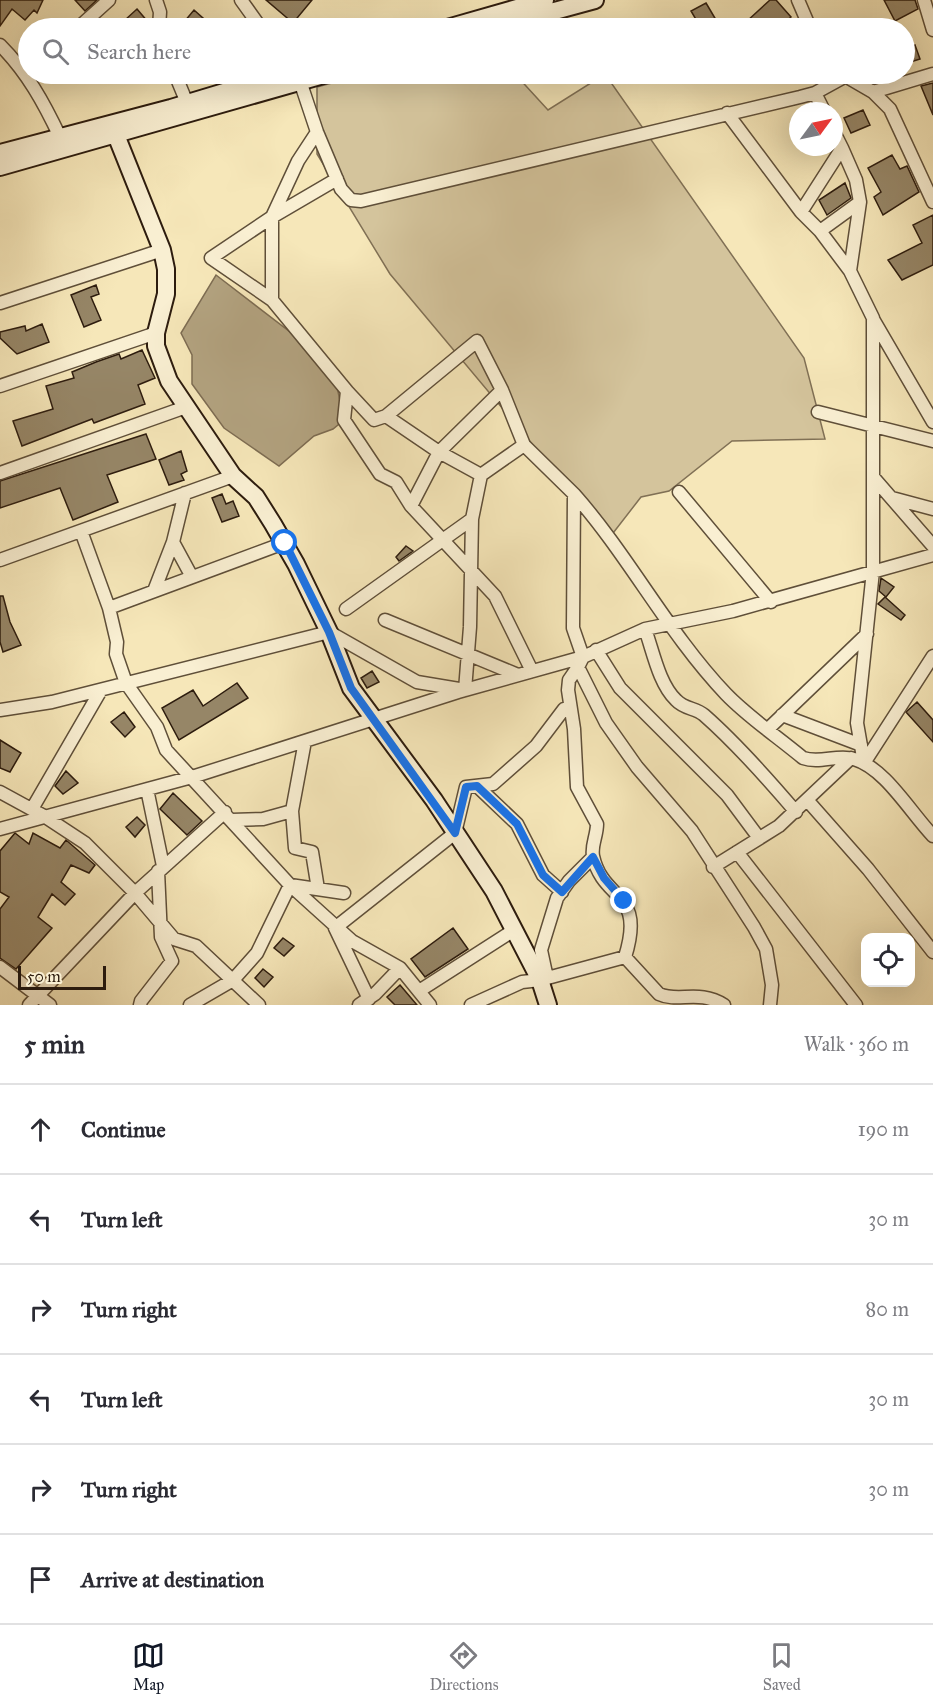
<!DOCTYPE html>
<meta charset="utf-8">
<style>
body{margin:0;font-family:"IM FELL Great Primer",serif;background:#f7f7f7;color:#2b2b33}
.controls{position:absolute;right:18px;bottom:18px;display:grid;overflow:hidden;border-radius:12px;box-shadow:0 6px 24px #0002}
.controls button{width:54px;height:54px;display:grid;place-items:center;padding:0;border:0;border-bottom:2px solid #e1e1e2;background:#fff;color:#2b2b33;font:30px sans-serif}
.compass{position:absolute;left:789px;top:102px;width:54px;height:54px;border-radius:50%;background:#fff;box-shadow:0 6px 24px #0002;rotate:57deg}
.scale{position:absolute;left:18px;bottom:15px;width:88px;box-sizing:border-box;padding-left:6px;border:3px solid #2d1c0e;border-top:0;font-size:16px;line-height:21px;white-space:nowrap;color:#2d1c0e;-webkit-text-stroke:4px #f9efd2;paint-order:stroke}
.stop{position:absolute;width:18px;height:18px;margin:-14px;border:4px solid #1a73e8;border-radius:50%;background:#fff}
.stop.end{background:#1a73e8;border-color:#fff;box-shadow:0 2px 6px #0008}
.list{margin:0;padding:0;list-style:none}
h2{display:flex;justify-content:space-between;align-items:center;height:78px;margin:0;padding:0 24px;font-size:26px}
h2 small{font-size:20px;font-weight:400;color:#7c7c81}
.list li{display:grid;grid-template-columns:39px 1fr auto;gap:18px;align-items:center;box-sizing:border-box;height:90px;padding:0 24px;border-top:2px solid #e1e1e2}
.list b{display:block;font-size:22px;white-space:nowrap}
.list em{font-size:20px;font-style:normal;color:#7c7c81}
.icon{flex:none;width:33px;height:33px;fill:none;stroke:currentColor;stroke-width:2;stroke-linecap:round;stroke-linejoin:round}
.map{position:relative;flex:none;width:933px;height:1005px;overflow:hidden}
.search{position:absolute;background:#fff;box-shadow:0 6px 24px #0002;left:18px;right:18px;top:18px;height:66px;display:flex;align-items:center;gap:15px;box-sizing:border-box;padding:0 21px;border-radius:33px;color:#7c7c81;font-size:22px}
.sheet{height:618px;background:#fff}
nav{display:flex;justify-content:space-around;align-items:center;box-sizing:border-box;height:84px;border-top:2px solid #e1e1e2;background:#fff;font-size:16px;color:#7c7c81}
nav a{display:grid;justify-items:center;gap:3px}
nav .on{color:#111827}
.map>svg:first-child{display:block}
</style>
<div class="map">
<svg width="933" height="1005" viewBox="0 0 933 1005">
<rect width="100%" height="100%" fill="#f6e7b9"/>
<filter id="stains"><feTurbulence type="fractalNoise" baseFrequency=".00333" numOctaves="4"/><feColorMatrix values="0 0 0 0 .2 0 0 0 0 .09 0 0 0 0 .02 0 0 0 .5 -.17"/></filter>
<radialGradient id="worn" r=".72"><stop offset=".6" stop-color="#630" stop-opacity="0"/><stop offset="1" stop-color="#630" stop-opacity=".3"/></radialGradient>
<path fill="#d4c49c" stroke="#807055" stroke-width="1.5" d="M 365,74 L 515,74 L 548,110 L 605,74 L 804,358 L 825,439 L 732,441 L 669,491 L 641,497 L 610,537 L 390,274 L 317,154 L 317,87 Z"/>
<path fill="#b2a27f" stroke="#7d6c52" stroke-width="1.5" d="M 216,275 L 311,348 L 335,377 L 344,420 L 333,429 L 314,436 L 279,466 L 224,428 L 192,384 L 192,355 L 181,333 Z"/>
<path fill="#968667" stroke="#2d1c0e" stroke-width="1.5" d="M 0,0 L 43,0 L 37,13 L 34,10 L 25,20 L 12,9 L 0,26 Z
M 75,0 L 97,0 L 85,11 Z
M 266,0 L 312,0 L 293,23 Z
M 770,0 L 776,0 L 791,17 L 779,28 L 752,28 L 746,22 Z
M 884,0 L 915,0 L 918,9 L 895,21 Z
M 706,3 L 719,25 L 712,28 L 701,28 L 691,11 Z
M 137,9 L 148,22 L 132,28 L 125,20 Z
M 194,10 L 204,19 L 189,28 L 184,22 Z
M 915,45 L 920,59 L 904,64 L 904,48 Z
M 933,83 L 933,115 L 921,86 Z
M 863,110 L 870,125 L 851,133 L 844,118 Z
M 892,155 L 900,169 L 907,166 L 919,192 L 883,215 L 874,197 L 881,192 L 868,168 Z
M 845,183 L 851,198 L 827,215 L 819,200 Z
M 933,215 L 933,265 L 902,280 L 888,260 L 922,243 L 913,225 Z
M 96,285 L 99,294 L 91,297 L 101,320 L 84,327 L 71,295 Z
M 42,324 L 49,342 L 17,354 L 0,338 L 0,332 L 25,326 L 26,331 Z
M 142,350 L 155,378 L 138,385 L 145,404 L 94,423 L 92,419 L 22,446 L 13,421 L 53,409 L 46,386 L 74,378 L 72,372 L 96,362 L 119,354 L 121,359 Z
M 146,434 L 156,459 L 107,475 L 118,502 L 73,520 L 60,488 L 0,508 L 0,481 Z
M 181,451 L 187,471 L 181,474 L 184,480 L 169,485 L 159,460 Z
M 222,494 L 226,504 L 233,501 L 239,516 L 222,522 L 212,498 Z
M 406,546 L 413,551 L 399,561 L 396,557 Z
M 881,578 L 894,587 L 886,597 L 879,591 Z
M 0,596 L 3,596 L 10,622 L 21,645 L 3,652 L 0,642 Z
M 885,597 L 905,615 L 901,620 L 878,604 Z
M 372,671 L 379,682 L 367,688 L 361,678 Z
M 237,683 L 248,698 L 179,740 L 162,708 L 193,690 L 203,706 Z
M 917,702 L 933,720 L 933,742 L 906,712 Z
M 124,712 L 135,727 L 125,737 L 111,722 Z
M 0,740 L 21,753 L 10,772 L 0,768 Z
M 66,771 L 78,783 L 63,794 L 55,786 Z
M 173,793 L 202,821 L 187,835 L 160,809 Z
M 137,817 L 145,825 L 135,837 L 126,827 Z
M 15,833 L 29,844 L 33,833 L 60,848 L 66,840 L 95,865 L 89,873 L 71,865 L 61,882 L 75,894 L 65,905 L 52,894 L 38,917 L 52,928 L 16,969 L 0,958 L 0,909 L 9,897 L 0,892 L 0,851 Z
M 453,928 L 468,949 L 425,977 L 411,959 Z
M 283,938 L 294,946 L 284,956 L 274,948 Z
M 263,969 L 273,977 L 264,987 L 255,978 Z
M 400,985 L 417,1005 L 395,1005 L 387,997 Z"/>
<g fill="none" stroke-linecap="round" stroke-linejoin="round">
<g stroke="#5f4f39" stroke-width="15">
<path id="street" d="M 156,0 L 160,12 L 159,28
M 241,0 L 261,28
M 798,0 L 810,28
M 924,0 L 933,30
M 78,28 L 109,0
M 0,45 C 27,72 44,103 60,137
M 175,74 L 187,103
M 842,74 L 873,92 L 890,109 L 933,202
M 300,81 L 317,132 L 341,189 L 351,200 L 361,201 L 800,97 L 815,93 L 846,76
M 873,92 L 933,74
M 815,93 L 824,111
M 727,113 L 801,212 L 842,148 L 834,132
M 317,132 L 298,161 L 272,217 L 211,258 L 272,300 L 347,391
M 801,212 L 820,231 L 860,202 L 856,180 L 842,148
M 820,231 L 850,271 L 860,202
M 850,271 L 873,318 L 873,571 L 857,723 L 864,763
M 272,300 L 272,217 L 337,179
M 0,303 L 162,250
M 873,319 L 933,422
M 0,386 L 156,333
M 502,390 L 439,452 L 411,506 L 495,596 L 532,671
M 818,412 L 933,441
M 386,416 L 439,452 L 481,475
M 0,473 L 186,407
M 873,477 L 933,546
M 679,492 L 771,602
M 185,493 L 173,542 L 192,577
M 892,498 L 933,509
M 411,506 L 396,482 L 380,474 L 344,420 L 347,391 L 374,420 L 386,416 L 477,341 L 502,390 L 524,445 L 574,494
M 81,531 L 109,608 L 117,642 L 116,654 L 126,683 L 157,727 L 166,750 L 290,885 L 352,941 L 400,968 L 430,1005
M 0,560 L 233,476
M 154,591 L 173,542
M 109,608 L 284,543
M 346,609 L 472,519
M 385,620 L 518,675
M 645,629 C 653,651 659,684 676,700 C 684,709 696,708 704,715 C 737,744 767,778 796,812
M 596,650 L 620,688 L 727,795 L 759,838
M 578,667 L 569,680 L 568,690 L 574,729 L 577,787 L 597,824 C 597,836 591,845 593,856 C 603,902 646,890 625,957
M 0,710 L 52,702 L 329,632 L 417,682 L 465,690 L 470,627 L 472,519 L 481,475 L 524,445
M 782,715 L 861,745
M 768,729 L 867,634
M 864,763 L 933,656
M 477,786 L 517,824 L 543,875 L 562,892
M 147,789 L 163,866
M 0,792 L 44,816 L 85,843 L 135,893 L 174,939 L 196,946 L 259,1005
M 808,801 L 868,869 L 933,952
M 32,809 L 101,690
M 292,811 L 295,848 L 312,852 L 318,889
M 232,820 L 263,819 L 292,811 L 305,741
M 0,829 L 192,777 L 458,692 L 583,657 L 645,629 L 733,611 L 933,555
M 737,852 L 856,1005
M 713,867 L 779,826 L 851,758
M 0,967 L 50,1005
M 547,978 L 541,950 L 557,898 L 569,881 L 593,857
M 419,991 L 514,930
M 369,999 L 335,928 L 455,833 L 466,787 L 493,784 L 536,746 L 564,709
M 29,1005 L 135,893 L 225,812
M 140,1005 L 141,1001 L 172,961 L 161,937 L 158,871
M 190,1005 L 233,980 L 257,953 L 290,885 L 344,893
M 359,1005 L 375,994 L 400,968
M 471,1005 L 522,982 L 540,980 L 625,957 L 659,994 C 678,1003 699,989 724,1005
M 770,1005 L 772,985 L 766,949 L 754,927 L 692,831 L 637,767 L 606,723 L 578,667 L 583,657 L 573,628 L 574,494 C 629,556 668,633 726,694 C 748,717 778,737 803,758 C 820,764 837,754 854,759 C 885,768 910,812 933,836"/>
</g>
<g stroke="#2d1c0e" stroke-width="20">
<path id="secondary" d="M 447,28 L 545,0
M 492,28 L 595,0
M 116,135 L 162,250 L 166,269 L 166,294 L 156,333 L 156,346 L 169,381 L 233,476 L 256,497 L 273,524 L 296,564 L 329,632 L 351,688 L 434,800 L 494,891 L 540,980 L 548,1005
M 0,153 L 171,108 L 284,74
M 0,167 L 327,74"/>
</g>
<use href="#street" stroke="#f9efd2" stroke-width="12"/>
<use href="#secondary" stroke="#f9efd2" stroke-width="16"/>
</g>
<g fill="none" stroke-linecap="round" stroke-linejoin="round">
<path stroke="#1a73e8" stroke-width="8" d="M 285,543 L 329,632 L 351,688 L 455,833 L 466,787 L 477,786 L 517,824 L 543,875 L 562,892 L 593,857 L 604,878 L 624,901"/>
</g>
<rect width="100%" height="100%" filter="url(#stains)"/>
<rect width="100%" height="100%" fill="url(#worn)"/>
</svg>
<div class="controls">
<button><svg class="icon" aria-label="locate" viewBox="0 0 24 24"><circle cx="12" cy="12" r="6"/><path d="M12 2v4M12 18v4M2 12h4M18 12h4"/></svg></button>
</div>
<svg class="compass" viewBox="-18 -18 36 36"><path d="M0-13l5 13h-10z" fill="#e53935"/><path d="M0 13l5-13h-10z" fill="#7c7c81"/></svg>
<div class="scale">50 m</div>
<div class="stop" style="left:285px;top:543px"></div>
<div class="stop end" style="left:624px;top:901px"></div>
<div class="search"><svg class="icon" aria-label="search" viewBox="0 0 24 24"><circle cx="10" cy="10" r="6"/><path d="M15 15l6 6"/></svg>Search here</div>
</div>
<section class="sheet">
<h2>5 min<small>Walk · 360 m</small></h2>
<ul class="list">
<li><svg class="icon" aria-label="ahead" viewBox="0 0 24 24"><path d="M12 20V5M6 11l6-6 6 6"/></svg><div><b>Continue</b></div><em>190 m</em></li>
<li><svg class="icon" aria-label="left" viewBox="0 0 24 24"><path d="M17 20v-9H6M10 6l-5 5 5 5"/></svg><div><b>Turn left</b></div><em>30 m</em></li>
<li><svg class="icon" aria-label="right" viewBox="0 0 24 24"><path d="M7 20v-9h11M14 6l5 5-5 5"/></svg><div><b>Turn right</b></div><em>80 m</em></li>
<li><svg class="icon" aria-label="left" viewBox="0 0 24 24"><path d="M17 20v-9H6M10 6l-5 5 5 5"/></svg><div><b>Turn left</b></div><em>30 m</em></li>
<li><svg class="icon" aria-label="right" viewBox="0 0 24 24"><path d="M7 20v-9h11M14 6l5 5-5 5"/></svg><div><b>Turn right</b></div><em>30 m</em></li>
<li><svg class="icon" aria-label="arrive" viewBox="0 0 24 24"><path d="M6 21V4h12l-3 4 3 4H6"/></svg><div><b>Arrive at destination</b></div></li>
</ul>
</section>
<nav>
<a class="on"><svg class="icon" aria-label="map" viewBox="0 0 24 24"><path d="M3 6l6-2 6 2 6-2v14l-6 2-6-2-6 2zM9 4v14M15 6v14"/></svg>Map</a>
<a><svg class="icon" aria-label="directions" viewBox="0 0 24 24"><path d="M12 3l9 9-9 9-9-9zM9 14v-3h6M13 9l2 2-2 2"/></svg>Directions</a>
<a><svg class="icon" aria-label="saved" viewBox="0 0 24 24"><path d="M7 4h10v16l-5-4-5 4z"/></svg>Saved</a>
</nav>
